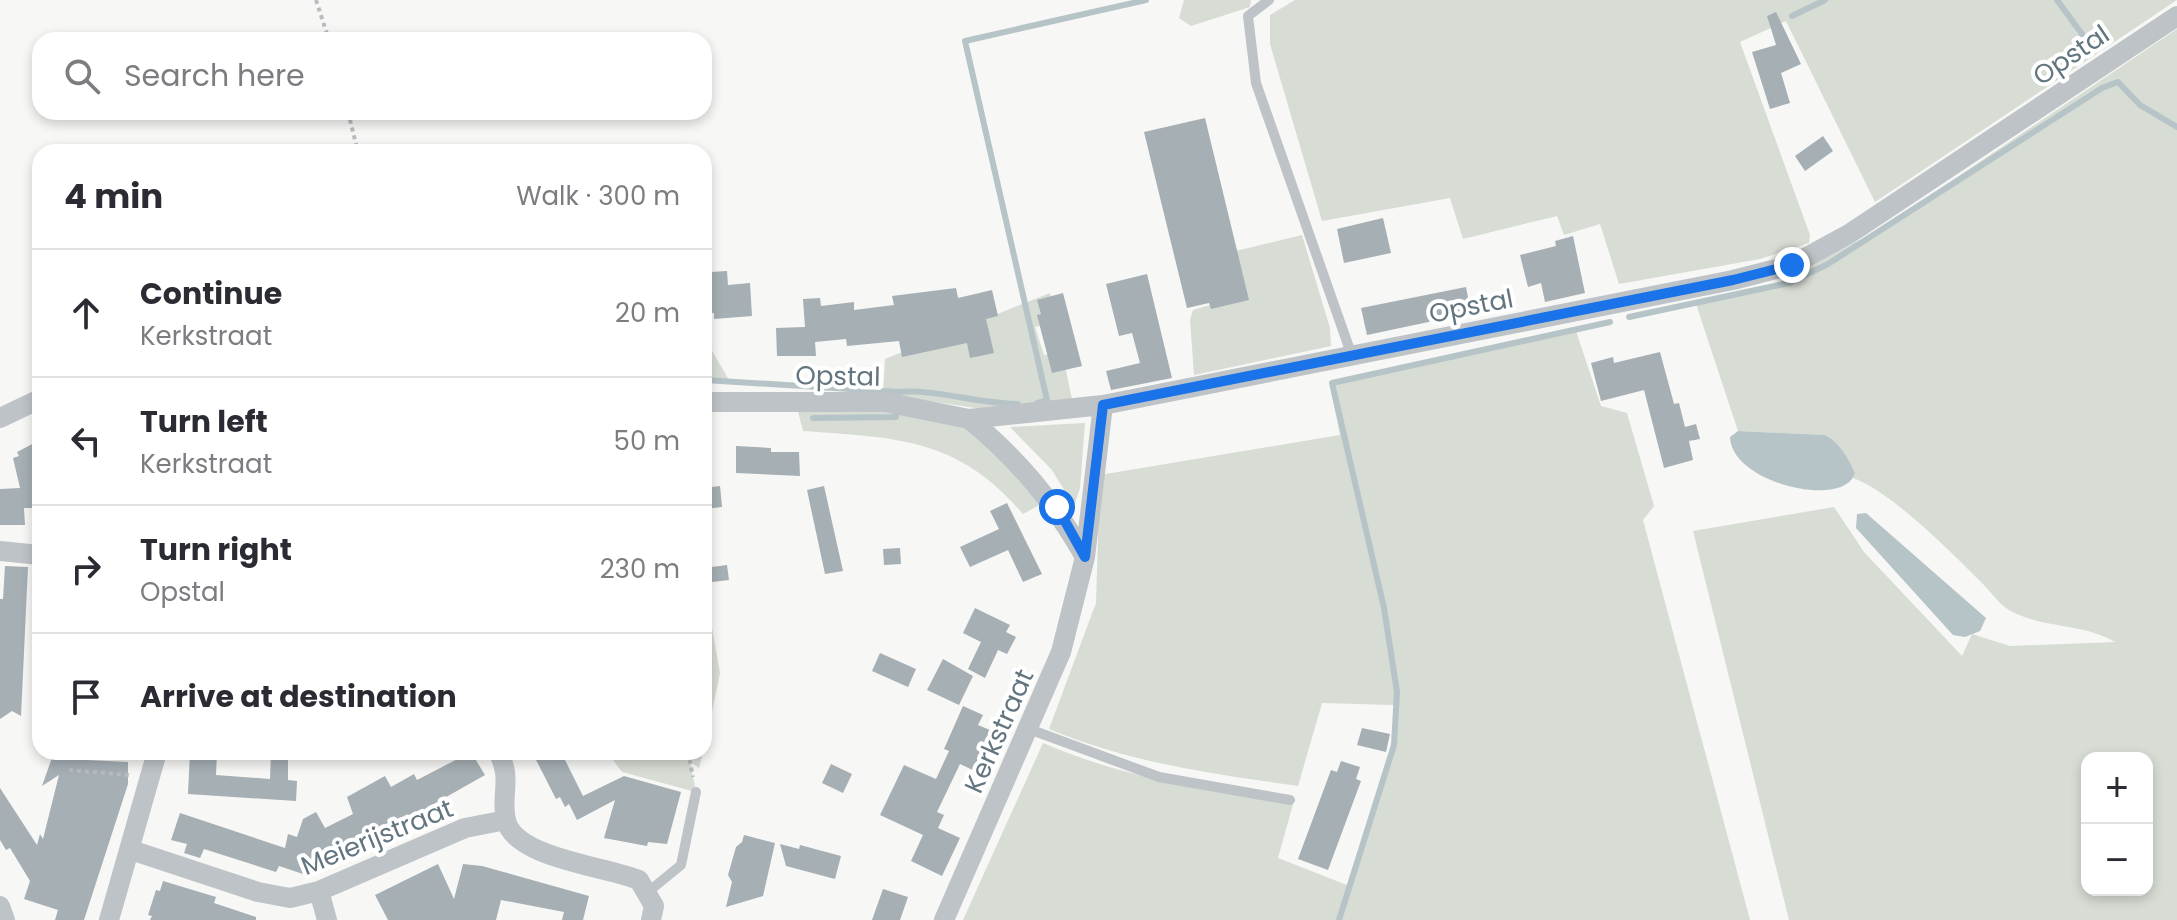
<!DOCTYPE html>
<meta charset="utf-8">
<style>
body{margin:0;font-family:Poppins,sans-serif;background:#f7f7f7;color:#2b2b33}
.controls{position:absolute;right:24px;bottom:24px;display:grid;overflow:hidden;border-radius:16px;box-shadow:0 4px 12px #0003}
.controls button{width:72px;height:72px;display:grid;place-items:center;padding:0;border:0;border-bottom:2px solid #e1e1e2;background:#fff;color:#2b2b33;font:40px sans-serif}
.stop{position:absolute;width:24px;height:24px;margin:-18px;border:6px solid #1a73e8;border-radius:50%;background:#fff}
.stop.end{background:#1a73e8;border-color:#fff;box-shadow:0 2px 8px #0008}
.list{margin:0;padding:0;list-style:none}
h2{display:flex;justify-content:space-between;align-items:center;height:104px;margin:0;padding:0 32px;font-size:34px}
h2 small{font-size:26px;font-weight:400;color:#7c7c81}
.list li{display:grid;grid-template-columns:52px 1fr auto;gap:24px;align-items:center;box-sizing:border-box;height:128px;padding:0 32px;border-top:2px solid #e1e1e2}
.list b{display:block;font-size:30px;white-space:nowrap}
.list p{margin:0;font-size:26px;white-space:nowrap;color:#7c7c81}
.list em{font-size:26px;font-style:normal;color:#7c7c81}
.icon{flex:none;width:44px;height:44px;fill:none;stroke:currentColor;stroke-width:2;stroke-linecap:round;stroke-linejoin:round}
.map{position:relative;flex:none;width:2177px;height:920px;overflow:hidden}
.search{position:absolute;background:#fff;box-shadow:0 4px 12px #0003;left:32px;top:32px;width:680px;height:88px;display:flex;align-items:center;gap:20px;box-sizing:border-box;padding:0 28px;border-radius:24px;color:#7c7c81;font-size:30px}
.panel{position:absolute;background:#fff;box-shadow:0 4px 12px #0003;left:32px;top:144px;width:680px;height:616px;border-radius:24px}
.map>svg:first-child{display:block}
</style>
<div class="map">
<svg width="2177" height="920" viewBox="0 0 2177 920">
<rect width="100%" height="100%" fill="#f7f7f5"/>
<path fill="#d7dcd4" fill-rule="evenodd" d="M 1184,0 L 1251,0 L 1250,7 L 1191,26 L 1179,18 Z
M 1295,0 L 2177,0 L 1875,202 L 1786,21 L 1740,42 L 1810,235 L 1809,243 L 1760,259 L 1619,284 L 1600,224 L 1564,235 L 1557,216 L 1463,239 L 1450,198 L 1322,221 L 1270,44 L 1270,15 Z
M 2177,29 L 2177,920 L 1789,920 L 1693,531 L 1834,507 L 1864,552 L 1962,656 L 1972,634 L 2010,646 L 2115,642 C 2084,623 2042,629 2009,610 C 1999,604 1991,592 1983,584 C 1953,554 1891,491 1853,478 L 1855,473 L 1825,435 L 1738,431 L 1696,304 L 1776,284 L 1877,231 ZM 2087,758 L 2147,758 L 2147,890 L 2087,890 Z
M 1302,235 L 1330,328 L 1331,346 L 1194,375 L 1190,320 L 1193,310 L 1227,300 L 1219,255 Z
M 1050,293 L 1056,322 L 1035,327 L 1044,355 L 1062,352 L 1072,399 L 988,410 L 883,394 L 885,359 Z
M 1576,331 L 1601,406 L 1627,413 L 1654,506 L 1643,520 L 1750,920 L 963,920 L 1043,743 C 1123,778 1208,790 1293,804 L 1278,858 L 1347,885 L 1392,748 L 1394,705 L 1322,703 L 1298,786 C 1213,774 1130,763 1049,729 L 1096,603 L 1100,475 L 1340,435 L 1330,386 Z
M 704,337 L 729,380 L 707,378 Z
M 796,404 C 850,408 940,406 985,438 C 1004,451 1026,485 1043,503 L 1023,514 C 957,437 897,438 803,431 Z
M 1085,423 L 1080,488 L 1074,506 L 1052,470 L 1010,427 Z
M 704,583 L 720,673 L 704,750 Z
M 607,752 L 703,752 L 699,768 L 692,763 L 691,766 L 696,792 L 622,772 Z"/>
<path fill="#b6c4c7" d="M 1738,431 L 1825,435 C 1841,444 1847,457 1855,473 C 1844,510 1731,483 1730,437 Z
M 1866,513 L 1986,618 L 1980,631 L 1965,637 L 1953,635 L 1856,528 L 1857,514 Z"/>
<g fill="none" stroke-linecap="round" stroke-linejoin="round">
<path stroke="#b6c4c7" stroke-width="6" d="M 2057,0 L 2093,49
M 1792,16 L 1825,0
M 1629,317 L 1789,283 L 1828,264 L 2102,88 L 2118,82 L 2140,105 L 2177,127
M 704,380 L 898,392
M 1037,403 L 1047,400 L 965,41 L 1146,0
M 813,418 L 896,417 L 898,392 C 938,389 978,404 1018,404
M 1339,920 L 1394,745 L 1397,692 L 1384,608 L 1332,383 L 1610,322"/>
</g>
<path fill="#a5afb4" d="M 1776,12 L 1801,64 L 1781,73 L 1790,103 L 1770,109 L 1752,52 L 1776,45 L 1767,16 Z
M 1205,118 L 1249,300 L 1211,309 L 1209,303 L 1187,308 L 1144,132 Z
M 1823,136 L 1833,151 L 1805,171 L 1795,156 Z
M 1383,218 L 1391,253 L 1344,263 L 1337,229 Z
M 1573,236 L 1585,293 L 1545,302 L 1541,283 L 1528,287 L 1520,255 L 1556,246 L 1555,241 Z
M 727,271 L 728,285 L 750,283 L 752,316 L 714,319 L 714,313 L 704,314 L 704,287 L 711,287 L 710,272 Z
M 1147,274 L 1172,378 L 1111,390 L 1106,371 L 1140,363 L 1132,333 L 1119,336 L 1106,284 Z
M 1466,287 L 1471,313 L 1367,335 L 1361,308 Z
M 956,288 L 958,298 L 992,290 L 998,316 L 986,319 L 994,353 L 970,358 L 967,343 L 902,357 L 899,341 L 847,346 L 846,339 L 815,342 L 816,356 L 777,356 L 776,328 L 805,327 L 803,299 L 820,298 L 821,306 L 854,302 L 854,310 L 894,305 L 892,296 Z
M 1063,293 L 1082,366 L 1052,373 L 1037,315 L 1041,314 L 1037,300 Z
M 1660,352 L 1674,404 L 1679,403 L 1685,427 L 1696,424 L 1700,439 L 1689,441 L 1693,460 L 1664,468 L 1644,390 L 1601,401 L 1591,363 L 1613,357 L 1614,363 Z
M 40,440 L 40,508 L 24,508 L 25,525 L 0,525 L 0,489 L 20,488 L 13,458 L 19,456 L 17,452 Z
M 736,446 L 771,448 L 771,452 L 799,452 L 800,476 L 736,473 Z
M 720,486 L 722,507 L 704,509 L 704,488 Z
M 824,486 L 843,571 L 825,574 L 807,490 Z
M 1007,503 L 1042,574 L 1023,582 L 1008,550 L 970,567 L 960,547 L 999,529 L 990,511 Z
M 900,548 L 901,564 L 884,565 L 883,549 Z
M 727,565 L 729,580 L 704,583 L 704,568 Z
M 5,566 L 28,567 L 21,716 L 12,711 L 0,719 L 0,599 L 3,599 Z
M 975,608 L 1010,625 L 1006,632 L 1016,637 L 1007,654 L 998,650 L 985,678 L 968,669 L 981,642 L 963,633 Z
M 880,653 L 916,669 L 908,687 L 872,671 Z
M 943,659 L 973,676 L 959,705 L 927,690 Z
M 963,706 L 983,715 L 978,725 L 997,733 L 979,773 L 960,764 L 937,812 L 944,815 L 938,828 L 960,838 L 942,876 L 911,861 L 923,835 L 880,815 L 904,765 L 936,779 L 949,751 L 944,749 Z
M 1362,728 L 1390,734 L 1386,752 L 1357,745 Z
M 54,752 L 97,752 L 86,760 L 128,762 L 128,784 L 84,920 L 55,920 L 58,910 L 24,899 L 30,881 L 10,848 L 6,850 L 0,840 L 0,788 L 37,845 L 40,834 L 43,839 L 59,775 L 42,786 Z
M 190,752 L 217,752 L 216,775 L 270,779 L 271,752 L 288,752 L 288,780 L 297,781 L 296,801 L 188,794 Z
M 471,752 L 485,775 L 395,826 L 393,823 L 311,862 L 306,875 L 279,866 L 276,872 L 204,849 L 200,858 L 184,853 L 187,844 L 171,840 L 180,813 L 285,848 L 288,834 L 297,837 L 303,819 L 316,812 L 325,828 L 353,814 L 347,797 L 385,776 L 391,787 L 414,774 L 417,780 Z
M 532,752 L 561,752 L 583,796 L 624,776 L 681,792 L 667,844 L 648,842 L 647,846 L 604,838 L 615,800 L 577,820 L 569,804 L 565,807 L 560,797 L 556,799 Z
M 1341,761 L 1360,767 L 1356,779 L 1361,781 L 1328,870 L 1298,859 L 1331,770 L 1337,772 Z
M 831,764 L 852,774 L 843,793 L 822,783 Z
M 744,835 L 775,843 L 763,896 L 726,907 L 732,882 L 728,875 L 736,847 L 742,842 Z
M 780,844 L 799,849 L 800,845 L 841,856 L 835,879 L 786,866 Z
M 438,864 L 454,899 L 463,864 L 482,866 L 589,896 L 583,920 L 562,920 L 564,912 L 501,900 L 496,920 L 388,920 L 375,895 Z
M 163,881 L 216,897 L 214,903 L 256,917 L 256,920 L 150,920 L 152,916 L 148,915 L 156,890 L 160,891 Z
M 883,889 L 908,897 L 900,920 L 872,920 Z"/>
<g fill="none" stroke-linecap="round" stroke-linejoin="round">
<path stroke="#b9bcbf" stroke-width="4" stroke-dasharray="4 4" stroke-linecap="butt" d="M 316,0 L 329,40
M 348,112 L 358,152
M 688,752 L 693,777
M 69,770 L 130,775"/>
<path stroke="#bec3c7" stroke-width="10" d="M 1269,0 L 1248,16 L 1256,83 L 1352,356
M 1029,729 L 1159,777 L 1290,800
M 648,892 L 681,865 L 696,792"/>
<path stroke="#bec3c7" stroke-width="20" d="M 704,402 L 885,402 L 969,419 L 1103,405 L 1733,280 L 1792,265 L 1849,234 L 2177,16
M 0,418 L 40,399
M 969,419 C 1019,460 1053,501 1085,557
M 0,551 L 40,555
M 498,752 C 513,779 500,795 506,820 C 514,858 605,866 639,880 L 654,906 L 651,920
M 131,850 L 258,892 L 290,898 L 319,891 L 465,828 L 506,820
M 319,891 L 327,920
M 0,906 L 5,920
M 109,920 L 157,752
M 944,920 L 1061,652 L 1085,557 L 1103,405"/>
</g>
<g fill="none" stroke-linecap="round" stroke-linejoin="round">
<path stroke="#1a73e8" stroke-width="10" d="M 1057,507 L 1085,557 L 1103,405 L 1733,280 L 1792,265"/>
</g>
<g text-anchor="middle" stroke-width="8" stroke-linejoin="round" paint-order="stroke">
<g font-size="26" fill="#63757f" stroke="#fff">
<text transform="translate(2071 55) rotate(-34)" y="9">Opstal</text>
<text transform="translate(1471 306) rotate(-11)" y="9">Opstal</text>
<text transform="translate(838 376) rotate(1)" y="9">Opstal</text>
<text transform="translate(999 731) rotate(-66)" y="9">Kerkstraat</text>
<text transform="translate(377 837) rotate(-22)" y="9">Meierijstraat</text>
</g>
</g>
</svg>
<div class="controls">
<button>+</button>
<button>−</button>
</div>
<div class="stop" style="left:1057px;top:507px"></div>
<div class="stop end" style="left:1792px;top:265px"></div>
<div class="search"><svg class="icon" aria-label="search" viewBox="0 0 24 24"><circle cx="10" cy="10" r="6"/><path d="M15 15l6 6"/></svg>Search here</div>
<section class="panel">
<h2>4 min<small>Walk · 300 m</small></h2>
<ul class="list">
<li><svg class="icon" aria-label="ahead" viewBox="0 0 24 24"><path d="M12 20V5M6 11l6-6 6 6"/></svg><div><b>Continue</b><p>Kerkstraat</p></div><em>20 m</em></li>
<li><svg class="icon" aria-label="left" viewBox="0 0 24 24"><path d="M17 20v-9H6M10 6l-5 5 5 5"/></svg><div><b>Turn left</b><p>Kerkstraat</p></div><em>50 m</em></li>
<li><svg class="icon" aria-label="right" viewBox="0 0 24 24"><path d="M7 20v-9h11M14 6l5 5-5 5"/></svg><div><b>Turn right</b><p>Opstal</p></div><em>230 m</em></li>
<li><svg class="icon" aria-label="arrive" viewBox="0 0 24 24"><path d="M6 21V4h12l-3 4 3 4H6"/></svg><div><b>Arrive at destination</b></div></li>
</ul>
</section>
</div>
